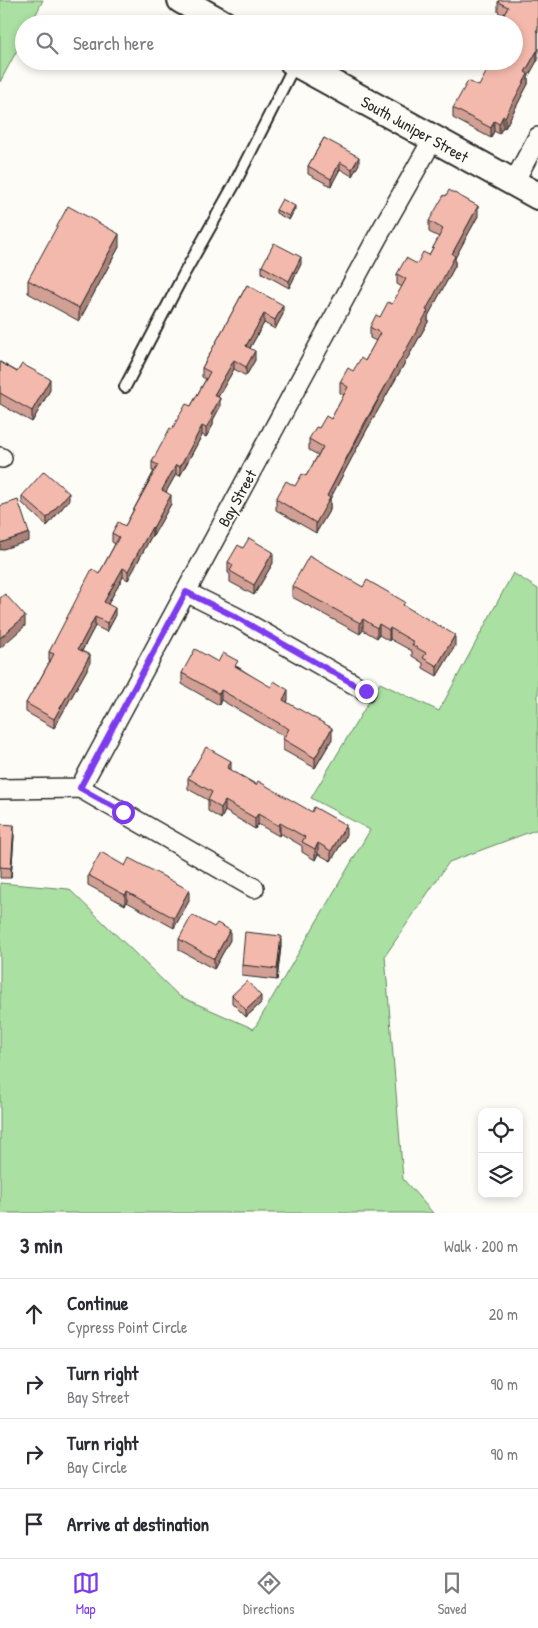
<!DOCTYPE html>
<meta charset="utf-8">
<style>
body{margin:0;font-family:"Patrick Hand",sans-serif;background:#f2f2f3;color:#2b2b33}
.controls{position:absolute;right:15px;bottom:15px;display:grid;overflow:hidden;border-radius:10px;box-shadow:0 2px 8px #0003}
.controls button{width:45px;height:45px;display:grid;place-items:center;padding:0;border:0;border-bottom:1px solid #e1e1e2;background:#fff;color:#2b2b33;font:25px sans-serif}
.stop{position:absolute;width:15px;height:15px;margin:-11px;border:4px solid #7c3aed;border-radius:50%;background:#fff}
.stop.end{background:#7c3aed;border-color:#fff;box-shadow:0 1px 5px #0008}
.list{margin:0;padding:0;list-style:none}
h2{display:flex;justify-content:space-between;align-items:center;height:65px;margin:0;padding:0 20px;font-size:21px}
h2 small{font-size:16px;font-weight:400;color:#7c7c81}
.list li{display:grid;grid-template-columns:32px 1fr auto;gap:15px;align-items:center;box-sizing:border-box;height:70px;padding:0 20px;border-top:1px solid #e1e1e2}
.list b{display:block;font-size:19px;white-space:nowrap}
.list p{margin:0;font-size:16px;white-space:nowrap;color:#7c7c81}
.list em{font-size:16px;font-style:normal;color:#7c7c81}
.icon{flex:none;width:28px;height:28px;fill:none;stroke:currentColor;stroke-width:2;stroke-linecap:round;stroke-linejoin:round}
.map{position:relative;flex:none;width:538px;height:1213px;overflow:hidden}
.search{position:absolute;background:#fff;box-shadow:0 2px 8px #0003;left:15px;right:15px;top:15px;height:55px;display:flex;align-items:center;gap:12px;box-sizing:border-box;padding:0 18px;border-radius:28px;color:#7c7c81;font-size:19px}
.sheet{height:345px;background:#fff}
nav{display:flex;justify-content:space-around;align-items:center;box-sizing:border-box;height:70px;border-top:1px solid #e1e1e2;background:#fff;font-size:14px;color:#7c7c81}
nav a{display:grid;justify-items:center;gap:2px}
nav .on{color:#7c3aed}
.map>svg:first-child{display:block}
</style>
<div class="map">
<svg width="538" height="1213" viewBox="0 0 538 1213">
<rect width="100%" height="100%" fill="#fdfcf7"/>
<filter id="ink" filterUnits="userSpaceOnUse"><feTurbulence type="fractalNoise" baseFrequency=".02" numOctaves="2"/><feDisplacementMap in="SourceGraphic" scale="10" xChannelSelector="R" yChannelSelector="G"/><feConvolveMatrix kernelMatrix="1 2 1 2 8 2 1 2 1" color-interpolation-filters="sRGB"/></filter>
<g filter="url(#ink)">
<path fill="#aae0a2" stroke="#6a8666" d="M 0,0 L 43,0 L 31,24 L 24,24 L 24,37 L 0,82 Z
M 513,573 L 538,589 L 538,829 L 449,862 L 385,956 L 403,1179 L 433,1213 L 0,1213 L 0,883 L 69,889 L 179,996 L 254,1029 L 370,830 L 311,798 L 380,683 L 439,711 Z"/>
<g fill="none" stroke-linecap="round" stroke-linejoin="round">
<g stroke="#2b2b2b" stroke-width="14">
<path id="lane" d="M 125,387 L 185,272 L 234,185 L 295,64"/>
</g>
<g stroke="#2b2b2b" stroke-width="22">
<path id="street" d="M 514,182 L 538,137
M 0,457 L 2,458
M 186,592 L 236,617 L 366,691
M 80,788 L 254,888
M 0,789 L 80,788 L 377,238 L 433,139"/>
</g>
<g stroke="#2b2b2b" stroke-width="30">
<path id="secondary" d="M 181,0 L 224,24
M 292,61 L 538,196"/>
</g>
<use href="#lane" stroke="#fdfcf7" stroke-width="10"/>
<use href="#street" stroke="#fdfcf7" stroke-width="19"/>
<use href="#secondary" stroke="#fdfcf7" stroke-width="26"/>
</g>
<path fill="#d19f94" stroke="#2b2b2b" d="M 538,0 L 538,61 L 537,61 L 528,77 L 528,84 L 505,128 L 503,127 L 499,134 L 494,131 L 491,138 L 453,118 L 453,108 L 479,86 L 514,61 L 504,15 L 498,12 L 498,2 Z
M 324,138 L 359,164 L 352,176 L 340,169 L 331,186 L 308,174 L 308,166 Z
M 295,209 L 289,220 L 276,213 L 276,210 Z
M 478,216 L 455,258 L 455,266 L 428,316 L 428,322 L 365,433 L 330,499 L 330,509 L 316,533 L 276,510 L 276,499 L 295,486 L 306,476 L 318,455 L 309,450 L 309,439 L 319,428 L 331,419 L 344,395 L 340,393 L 340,382 L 365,361 L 376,341 L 370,338 L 370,327 L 380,317 L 392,304 L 402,287 L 397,284 L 397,274 L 417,264 L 429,255 L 439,237 L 429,232 L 429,221 Z
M 119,247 L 79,321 L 28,293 L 28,280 Z
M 301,264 L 289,288 L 262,273 L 262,266 Z
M 247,285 L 283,314 L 275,329 L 264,323 L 250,348 L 255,360 L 246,376 L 234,369 L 218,397 L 220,407 L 213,420 L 213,425 L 206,437 L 202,435 L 180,476 L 176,474 L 166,492 L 171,504 L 153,536 L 152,535 L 128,580 L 123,577 L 108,604 L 115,617 L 107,632 L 95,626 L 82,651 L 90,664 L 54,728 L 26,712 L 26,703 L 33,692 L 50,661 L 49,661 L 49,652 L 99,574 L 115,544 L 112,542 L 112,533 L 125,526 L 154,471 L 152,471 L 152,462 L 172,429 L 191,406 L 206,379 L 202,377 L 202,368 Z
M 0,362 L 50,390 L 32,422 L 0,404 Z
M 22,496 L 69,500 L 47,526 L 22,503 Z
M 243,548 L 273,563 L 254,595 L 230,582 L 230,574 L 228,573 L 228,562 Z
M 292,586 L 363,587 L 405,607 L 455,646 L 437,676 L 423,668 L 423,663 L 412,656 L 412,651 L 390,639 L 389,641 L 379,635 L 377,638 L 363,630 L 360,634 L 292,597 Z
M 218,662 L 238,667 L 288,700 L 287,702 L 332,739 L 315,768 L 283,750 L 283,739 L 285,737 L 221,700 L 219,705 L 182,684 L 182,673 Z
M 231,770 L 346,836 L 331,861 L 318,854 L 315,860 L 302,852 L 302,846 L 280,833 L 279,836 L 258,824 L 255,829 L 225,811 L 221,819 L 208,811 L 208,800 L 188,789 L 188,778 Z
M 0,824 L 14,836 L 11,878 L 0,878 Z
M 88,875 L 189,901 L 174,928 L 127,902 L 125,905 L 88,885 Z
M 179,939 L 230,940 L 214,969 L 179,950 Z
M 281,946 L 277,980 L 242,976 L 242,965 Z
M 232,995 L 261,1003 L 246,1017 L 232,1003 Z"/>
<path fill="#aa8278" stroke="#2b2b2b" d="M 537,51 L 537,61 L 528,77 L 528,84 L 505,128 L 505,117 L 525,72 Z
M 503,116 L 503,127 L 499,134 L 499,124 Z
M 494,121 L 494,131 L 491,138 L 491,128 Z
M 359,157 L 359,164 L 352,176 L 352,169 Z
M 340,162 L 340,169 L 331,186 L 331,179 Z
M 295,206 L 295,209 L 289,220 L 289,216 Z
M 478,206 L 478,216 L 455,258 L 455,266 L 428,316 L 428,322 L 365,433 L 330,499 L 330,509 L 316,533 L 316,523 L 327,496 L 426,310 L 452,254 Z
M 119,234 L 119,247 L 79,321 L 79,308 Z
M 301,257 L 301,264 L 289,288 L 289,281 Z
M 283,305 L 283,314 L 275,329 L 275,320 Z
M 264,314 L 264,323 L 246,355 L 246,346 Z
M 255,351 L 255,360 L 246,376 L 246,367 Z
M 234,360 L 234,369 L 214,404 L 214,395 Z
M 50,379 L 50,390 L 32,422 L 32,411 Z
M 220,398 L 220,407 L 213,420 L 213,425 L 206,437 L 206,428 L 211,415 Z
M 202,426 L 202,435 L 180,476 L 180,467 Z
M 176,465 L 176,474 L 162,499 L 162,490 Z
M 69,493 L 69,500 L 47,526 L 47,518 Z
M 171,495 L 171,504 L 153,536 L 153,528 Z
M 152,527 L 152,535 L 128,580 L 128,571 Z
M 29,533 L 29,541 L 0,550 L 0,543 Z
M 273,552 L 273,563 L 254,595 L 254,585 Z
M 123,568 L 123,577 L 104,611 L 104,602 Z
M 115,608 L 115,617 L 107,632 L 107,623 Z
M 25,616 L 25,626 L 0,648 L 0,638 Z
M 95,617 L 95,626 L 78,658 L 78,649 Z
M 363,619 L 363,630 L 360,634 L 360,623 Z
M 379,624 L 379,635 L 377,638 L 377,628 Z
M 390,628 L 390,639 L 389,641 L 389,630 Z
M 455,635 L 455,646 L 437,676 L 437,666 Z
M 90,655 L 90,664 L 54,728 L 54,719 Z
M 221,690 L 221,700 L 219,705 L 219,694 Z
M 288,690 L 288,700 L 283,710 L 283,700 Z
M 332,728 L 332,739 L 315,768 L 315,758 Z
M 231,761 L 231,771 L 227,768 Z
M 225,801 L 225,811 L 221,819 L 221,808 Z
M 258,814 L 258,824 L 255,829 L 255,818 Z
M 280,823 L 280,833 L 279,836 L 279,826 Z
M 14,825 L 14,836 L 11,878 L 11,868 Z
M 346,825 L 346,836 L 331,861 L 331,851 Z
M 318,843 L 318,854 L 315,860 L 315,849 Z
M 189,890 L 189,901 L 174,928 L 174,918 Z
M 127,892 L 127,902 L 125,905 L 125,895 Z
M 230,930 L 230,940 L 214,969 L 214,959 Z
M 281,936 L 281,946 L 277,980 L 277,969 Z
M 261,996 L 261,1003 L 246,1017 L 246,1010 Z"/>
<path fill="#f3b9ac" stroke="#2b2b2b" d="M 499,0 L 538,0 L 538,28 L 536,31 L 538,32 L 538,51 L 537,51 L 525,72 L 528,74 L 505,117 L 503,116 L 499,124 L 494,121 L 491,128 L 453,108 L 468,81 L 479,86 L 492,61 L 514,61 L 514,24 L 499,24 L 508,7 L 498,2 Z
M 324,138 L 359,157 L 352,169 L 340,162 L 331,179 L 308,166 Z
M 449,190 L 478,206 L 452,254 L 455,256 L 426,310 L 428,311 L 365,422 L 327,496 L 330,498 L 316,523 L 276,499 L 286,481 L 295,486 L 302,474 L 306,476 L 323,447 L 309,439 L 316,427 L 319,428 L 326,416 L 331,419 L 348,387 L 340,382 L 348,368 L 353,371 L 361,358 L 365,361 L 380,333 L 370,327 L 376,315 L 380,317 L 388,302 L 392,304 L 406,279 L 397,274 L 406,258 L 417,264 L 423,252 L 429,255 L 443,229 L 429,221 L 444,195 L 446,196 Z
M 282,199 L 295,206 L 289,216 L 276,210 Z
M 68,206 L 119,234 L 79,308 L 28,280 Z
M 274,243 L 301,257 L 289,281 L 262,266 Z
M 247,285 L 283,305 L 275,320 L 264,314 L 246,346 L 255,351 L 246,367 L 234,360 L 214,395 L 220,398 L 211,415 L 213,416 L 206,428 L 202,426 L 180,467 L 176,465 L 162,490 L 171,495 L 153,528 L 152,527 L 128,571 L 123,568 L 104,602 L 115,608 L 107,623 L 95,617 L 78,649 L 90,655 L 54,719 L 26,703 L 32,692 L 33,692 L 54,654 L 49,652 L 92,569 L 99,574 L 119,537 L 112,533 L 118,522 L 125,526 L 158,465 L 152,462 L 170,428 L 172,429 L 186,404 L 191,406 L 210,372 L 202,368 Z
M 0,362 L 17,372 L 22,364 L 50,379 L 32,411 L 0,393 Z
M 44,471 L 69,493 L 47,518 L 22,496 Z
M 18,500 L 29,533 L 0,543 L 0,506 Z
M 249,538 L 273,552 L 254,585 L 230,571 L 233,565 L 228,562 L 238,545 L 243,548 Z
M 309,556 L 363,587 L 367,580 L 405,602 L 403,605 L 455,635 L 437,666 L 423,658 L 426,653 L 412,645 L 414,642 L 390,628 L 389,630 L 379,624 L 377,628 L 363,619 L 360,623 L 292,586 Z
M 5,594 L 25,616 L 0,638 L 0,598 Z
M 195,649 L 218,662 L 223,653 L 238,661 L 235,666 L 271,687 L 274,681 L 288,690 L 283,700 L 332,728 L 315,758 L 283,739 L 289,729 L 221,690 L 219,694 L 182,673 Z
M 206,747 L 231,761 L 227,768 L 256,785 L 258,781 L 312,812 L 314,807 L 346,825 L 331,851 L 318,843 L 315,849 L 302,842 L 305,837 L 280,823 L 279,826 L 258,814 L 255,818 L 225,801 L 221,808 L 208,800 L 212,792 L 188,778 Z
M 0,824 L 14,825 L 11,868 L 0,867 Z
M 101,852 L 125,866 L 129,858 L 189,890 L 174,918 L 127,892 L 125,895 L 88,875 Z
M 192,915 L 214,927 L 217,923 L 230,930 L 214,959 L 179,939 Z
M 245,932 L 281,936 L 277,969 L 242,965 Z
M 247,981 L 261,996 L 246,1010 L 232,995 Z"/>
</g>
<g fill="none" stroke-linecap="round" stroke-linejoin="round" filter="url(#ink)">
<path stroke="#7c3aed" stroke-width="6" d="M 123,812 L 80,788 L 186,592 L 236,617 L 366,691"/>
</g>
<g text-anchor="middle" stroke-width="4" stroke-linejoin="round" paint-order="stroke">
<g font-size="16" fill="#2b2b2b" stroke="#fdfcf7">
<text transform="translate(415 129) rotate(29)" y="6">South Juniper Street</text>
<text transform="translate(237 498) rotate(-61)" y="6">Bay Street</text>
</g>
</g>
</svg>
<div class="controls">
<button><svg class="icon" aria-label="locate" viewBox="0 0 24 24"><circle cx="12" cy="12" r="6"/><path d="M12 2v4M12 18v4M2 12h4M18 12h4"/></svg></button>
<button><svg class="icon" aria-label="layers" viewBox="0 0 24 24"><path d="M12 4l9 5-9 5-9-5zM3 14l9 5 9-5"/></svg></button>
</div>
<div class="stop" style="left:123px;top:812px"></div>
<div class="stop end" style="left:366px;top:691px"></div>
<div class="search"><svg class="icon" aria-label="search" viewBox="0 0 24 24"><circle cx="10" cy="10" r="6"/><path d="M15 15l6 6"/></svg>Search here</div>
</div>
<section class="sheet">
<h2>3 min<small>Walk · 200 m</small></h2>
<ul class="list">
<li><svg class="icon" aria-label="ahead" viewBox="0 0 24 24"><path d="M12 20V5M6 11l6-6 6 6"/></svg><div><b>Continue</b><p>Cypress Point Circle</p></div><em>20 m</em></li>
<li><svg class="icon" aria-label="right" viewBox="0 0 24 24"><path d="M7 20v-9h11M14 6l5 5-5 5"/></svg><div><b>Turn right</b><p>Bay Street</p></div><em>90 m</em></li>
<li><svg class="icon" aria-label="right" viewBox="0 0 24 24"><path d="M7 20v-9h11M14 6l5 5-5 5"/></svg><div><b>Turn right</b><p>Bay Circle</p></div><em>90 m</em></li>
<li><svg class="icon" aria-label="arrive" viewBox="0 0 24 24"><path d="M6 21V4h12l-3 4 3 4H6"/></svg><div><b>Arrive at destination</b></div></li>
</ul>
</section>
<nav>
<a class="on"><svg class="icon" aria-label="map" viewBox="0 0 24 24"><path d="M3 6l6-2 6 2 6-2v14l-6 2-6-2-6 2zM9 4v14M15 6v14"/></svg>Map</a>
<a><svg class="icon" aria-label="directions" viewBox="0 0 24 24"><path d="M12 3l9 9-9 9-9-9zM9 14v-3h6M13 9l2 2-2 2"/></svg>Directions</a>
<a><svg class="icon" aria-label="saved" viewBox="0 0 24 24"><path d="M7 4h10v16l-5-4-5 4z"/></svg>Saved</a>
</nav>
